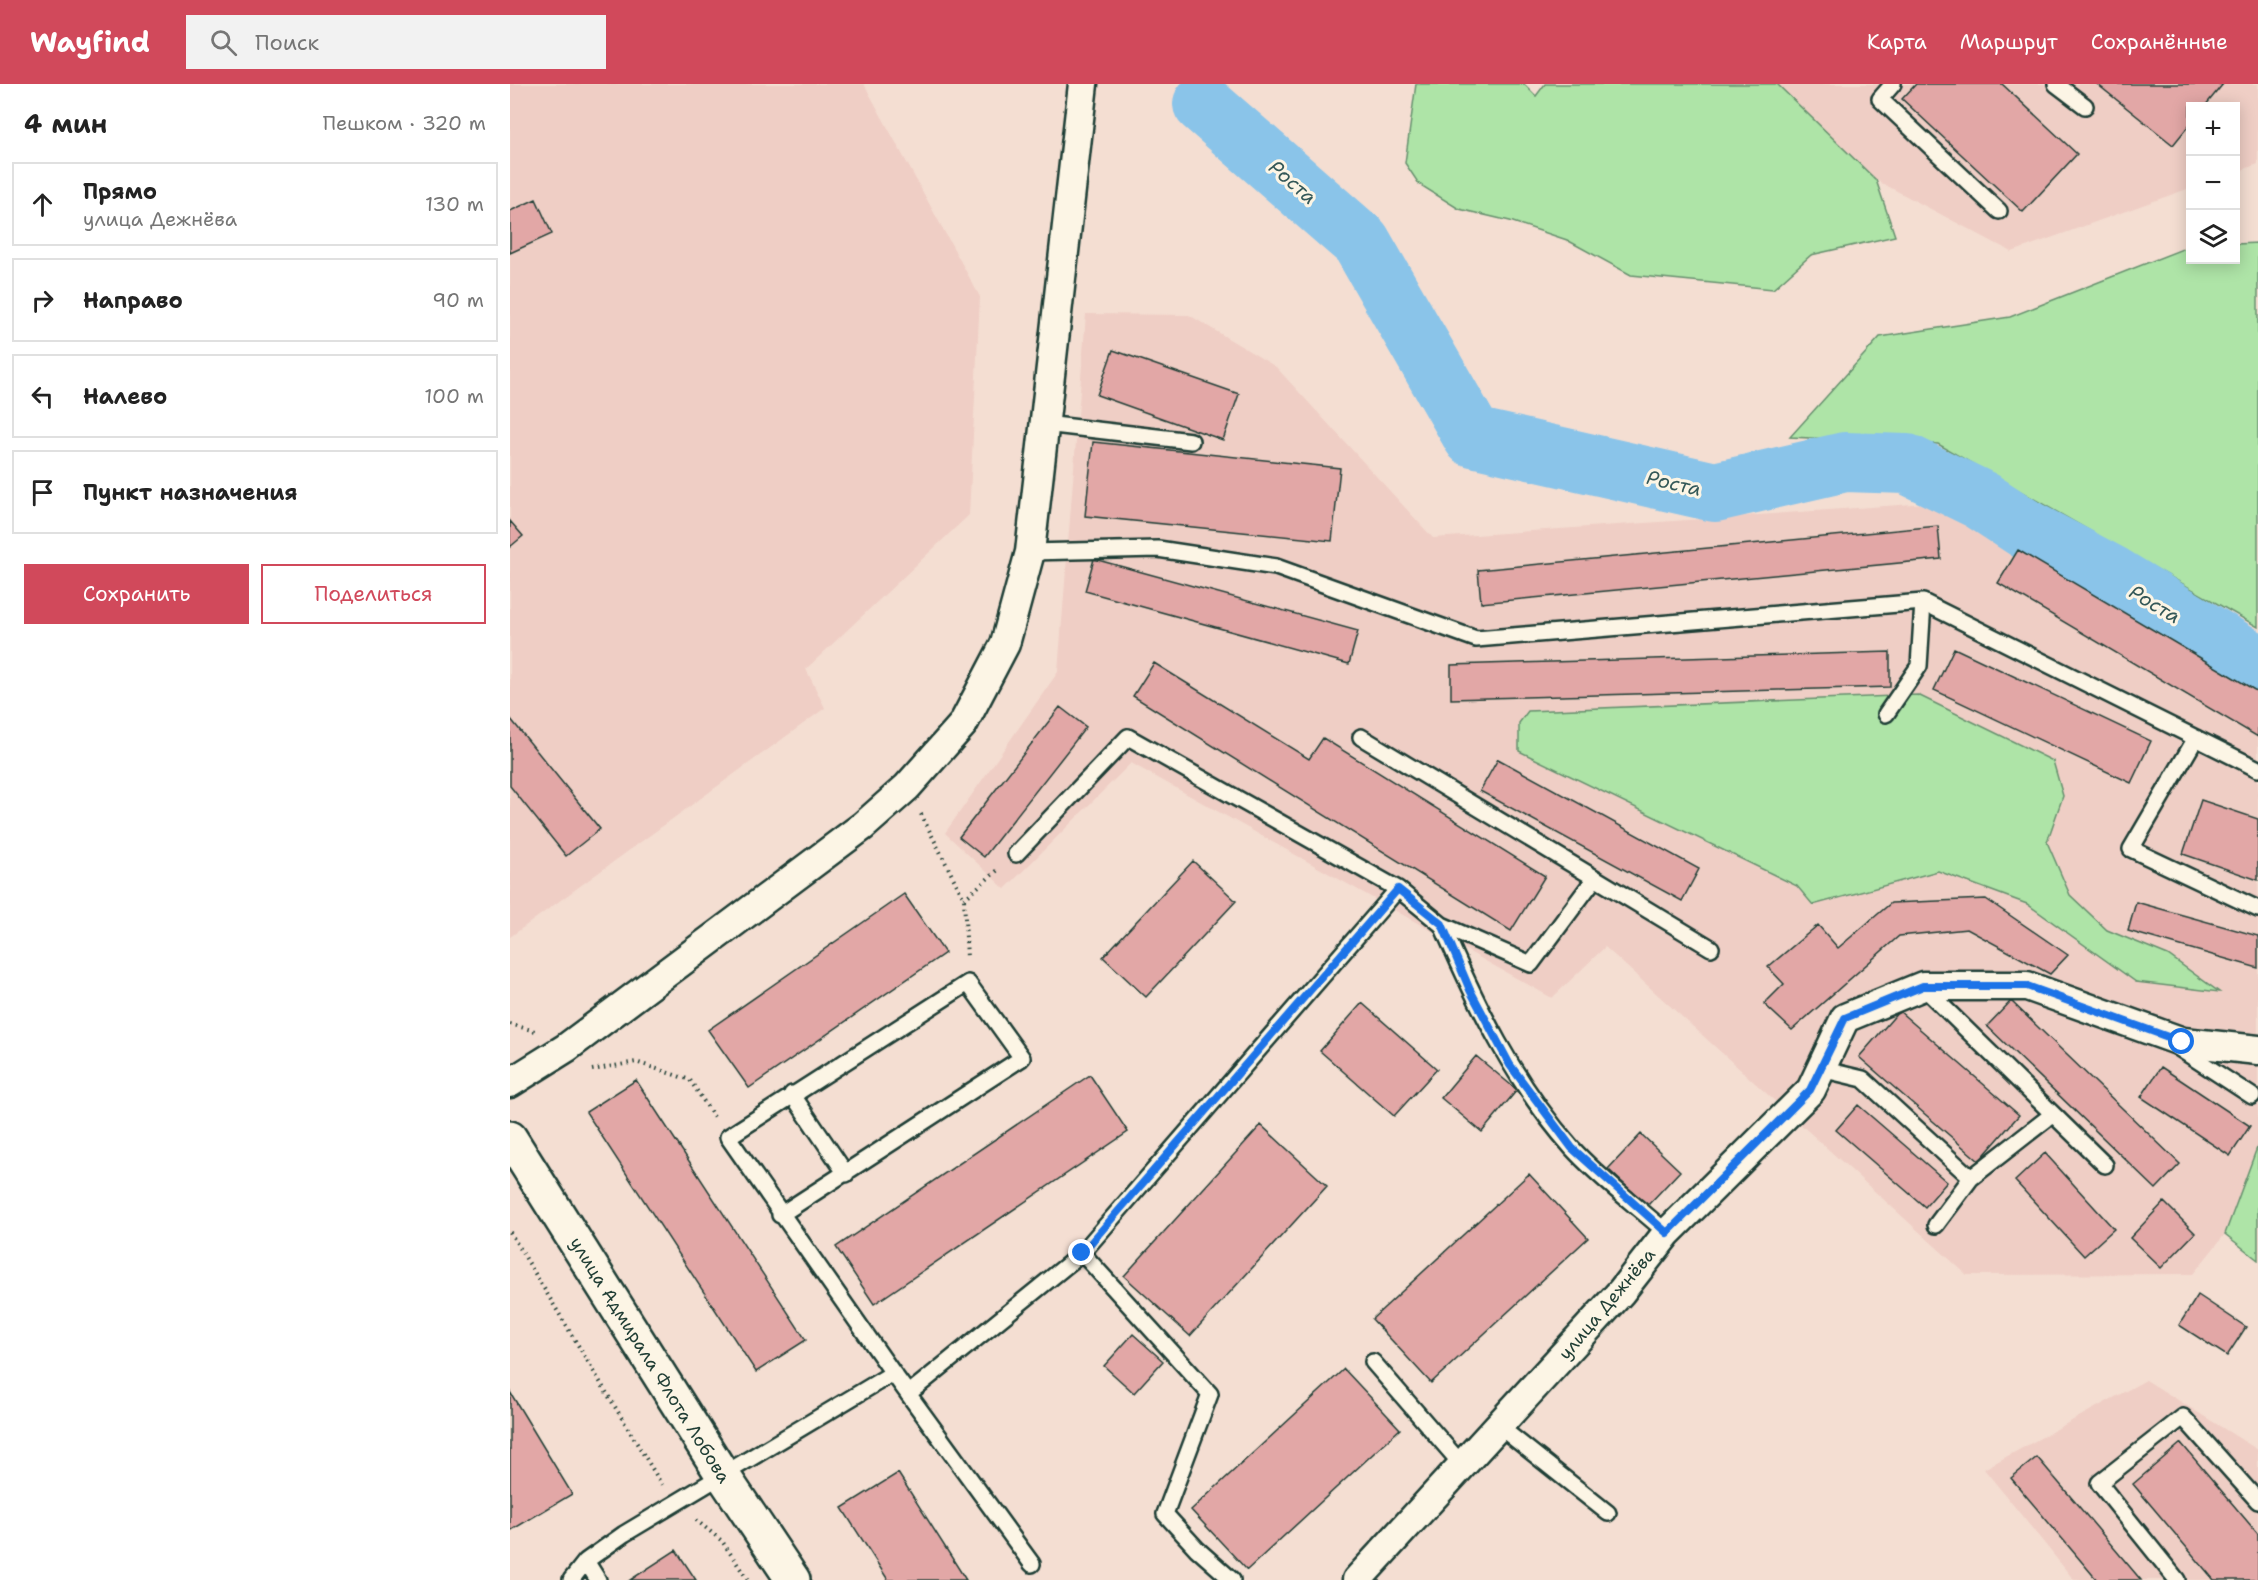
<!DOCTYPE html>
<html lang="ru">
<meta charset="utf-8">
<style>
body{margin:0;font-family:"Shantell Sans",sans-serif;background:#f2f2f2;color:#222}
.controls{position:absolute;right:18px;top:18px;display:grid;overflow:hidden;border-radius:0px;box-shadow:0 3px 15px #0003}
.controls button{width:54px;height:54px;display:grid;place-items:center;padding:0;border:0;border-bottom:2px solid #e0e0e0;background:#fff;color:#222;font:30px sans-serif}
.stop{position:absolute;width:18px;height:18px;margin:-14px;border:4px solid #1a73e8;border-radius:50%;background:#fff}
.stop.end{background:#1a73e8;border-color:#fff;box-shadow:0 2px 6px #0008}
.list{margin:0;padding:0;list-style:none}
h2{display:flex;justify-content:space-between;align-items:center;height:78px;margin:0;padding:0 24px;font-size:26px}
h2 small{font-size:20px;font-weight:400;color:#767676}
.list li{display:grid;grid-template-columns:39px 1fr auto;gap:18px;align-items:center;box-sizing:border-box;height:84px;margin:0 12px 12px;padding:0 12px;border:2px solid #e0e0e0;border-radius:0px}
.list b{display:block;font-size:22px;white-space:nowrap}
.list p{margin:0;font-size:20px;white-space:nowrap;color:#767676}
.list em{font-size:20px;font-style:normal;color:#767676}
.actions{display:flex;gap:12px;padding:18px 24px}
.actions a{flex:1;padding:14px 0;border:2px solid #d1495b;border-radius:0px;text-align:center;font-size:21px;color:#d1495b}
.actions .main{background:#d1495b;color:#fff}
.icon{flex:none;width:33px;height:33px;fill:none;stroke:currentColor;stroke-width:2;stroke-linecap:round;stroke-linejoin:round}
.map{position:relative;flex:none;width:1748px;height:1496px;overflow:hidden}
header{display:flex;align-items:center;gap:36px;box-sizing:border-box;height:84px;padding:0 30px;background:#d1495b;color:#fff}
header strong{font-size:28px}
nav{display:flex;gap:33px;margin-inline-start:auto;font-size:21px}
.search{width:420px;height:54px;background:#f2f2f2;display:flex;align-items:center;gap:15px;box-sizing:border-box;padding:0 21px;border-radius:0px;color:#767676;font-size:22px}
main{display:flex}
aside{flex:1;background:#fff}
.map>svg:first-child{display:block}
</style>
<header>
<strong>Wayfind</strong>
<div class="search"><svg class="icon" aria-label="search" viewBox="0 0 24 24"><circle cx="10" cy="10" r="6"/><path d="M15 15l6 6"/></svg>Поиск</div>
<nav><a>Карта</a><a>Маршрут</a><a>Сохранённые</a></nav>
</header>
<main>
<aside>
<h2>4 мин<small>Пешком · 320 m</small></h2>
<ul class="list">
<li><svg class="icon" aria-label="ahead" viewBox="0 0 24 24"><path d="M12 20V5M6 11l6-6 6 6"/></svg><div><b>Прямо</b><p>улица Дежнёва</p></div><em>130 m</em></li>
<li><svg class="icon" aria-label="right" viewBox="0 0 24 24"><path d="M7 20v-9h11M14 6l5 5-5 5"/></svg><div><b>Направо</b></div><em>90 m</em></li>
<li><svg class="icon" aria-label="left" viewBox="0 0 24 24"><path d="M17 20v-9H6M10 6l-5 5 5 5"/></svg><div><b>Налево</b></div><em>100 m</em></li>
<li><svg class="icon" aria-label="arrive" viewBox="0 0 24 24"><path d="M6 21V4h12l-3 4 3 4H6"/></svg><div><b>Пункт назначения</b></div></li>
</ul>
<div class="actions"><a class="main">Сохранить</a><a>Поделиться</a></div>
</aside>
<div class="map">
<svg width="1748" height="1496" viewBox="0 0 1748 1496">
<rect width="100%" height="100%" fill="#f4ded2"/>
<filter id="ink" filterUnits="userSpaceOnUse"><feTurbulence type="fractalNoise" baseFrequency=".0167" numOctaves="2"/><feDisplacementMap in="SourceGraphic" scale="12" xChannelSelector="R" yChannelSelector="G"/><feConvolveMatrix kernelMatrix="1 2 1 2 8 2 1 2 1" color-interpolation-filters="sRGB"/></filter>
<g filter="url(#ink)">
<path fill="#efcec5" d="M 0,0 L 354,0 L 470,213 L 459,431 L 296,585 L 315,624 L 0,853 Z
M 1267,0 L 1748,0 L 1748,80 L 1726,88 L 1726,22 L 1680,22 L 1680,104 L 1502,168 L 1366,96 Z
M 576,230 L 679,231 L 766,283 L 923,454 L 1446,417 L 1748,595 L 1748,1061 L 1715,1150 L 1683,1190 L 1457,1191 L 1095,863 L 1042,914 L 621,679 L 495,805 L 435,749 L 548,588 Z
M 1636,1296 L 1748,1366 L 1748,1496 L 1564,1496 L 1474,1385 Z"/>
<path fill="#aee4a7" stroke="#66906e" stroke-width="1.5" d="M 906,0 L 1014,0 L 1026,12 L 1035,0 L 1267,0 L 1366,96 L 1385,152 L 1301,171 L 1263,205 L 1121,191 L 1057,156 L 1000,137 L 949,125 L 909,100 L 895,79 Z
M 1748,159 L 1748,543 L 1428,360 L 1280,353 L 1370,253 L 1500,233 L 1680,162 L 1680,176 L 1726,176 L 1726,160 Z
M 1408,611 L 1543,677 L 1553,712 L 1537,758 L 1560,811 L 1597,846 L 1658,871 L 1709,908 L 1626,898 L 1517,820 L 1428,787 L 1303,821 L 1287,802 L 1009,667 L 1009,639 L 1018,627 Z
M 1748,1061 L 1748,1176 L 1715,1150 Z"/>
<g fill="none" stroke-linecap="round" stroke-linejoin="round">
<path stroke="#8ac4e9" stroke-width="60" d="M 693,20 L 851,158 L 963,353 L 1205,408 L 1335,378 L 1397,380 L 1471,416 L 1517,446 L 1603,492 L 1748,581"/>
</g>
<path fill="#e2a7a6" stroke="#1f3d34" stroke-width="1.5" d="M 1406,0 L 1492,0 L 1567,70 L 1513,128 L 1392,15 Z
M 1587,0 L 1713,0 L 1695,22 L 1680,22 L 1680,40 L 1663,61 Z
M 26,115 L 42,150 L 0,169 L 0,127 Z
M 603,266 L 729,310 L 713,356 L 587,311 Z
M 583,358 L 830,384 L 822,457 L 575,432 Z
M 0,437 L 13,452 L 0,463 Z
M 1428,442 L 1431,475 L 971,519 L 968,486 Z
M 1508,466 L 1748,608 L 1748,653 L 1488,499 Z
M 584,475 L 848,547 L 839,580 L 575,507 Z
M 1444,564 L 1641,657 L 1621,699 L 1424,606 Z
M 1380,568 L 1380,603 L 941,615 L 941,581 Z
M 644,579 L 799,675 L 813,654 L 1035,792 L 1001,847 L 623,612 Z
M 550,623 L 576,643 L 474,773 L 449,753 Z
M 0,634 L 90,745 L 56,772 L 0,702 Z
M 988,675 L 1189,785 L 1172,817 L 970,707 Z
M 1691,716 L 1748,735 L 1748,796 L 1673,770 Z
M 683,777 L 726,817 L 636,913 L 593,873 Z
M 394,810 L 435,869 L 239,1004 L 198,946 Z
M 1476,815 L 1558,871 L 1540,890 L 1457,845 L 1389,852 L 1282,946 L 1254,920 L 1274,900 L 1258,883 L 1308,841 L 1328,864 L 1381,819 Z
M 1626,818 L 1748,852 L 1748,884 L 1618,847 Z
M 1501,917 L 1670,1080 L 1646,1105 L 1477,942 Z
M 852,919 L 927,985 L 884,1032 L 810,967 Z
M 1389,927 L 1509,1031 L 1469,1077 L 1349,973 Z
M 966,972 L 1007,1006 L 972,1048 L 931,1014 Z
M 1651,983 L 1740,1042 L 1720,1072 L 1631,1013 Z
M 580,991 L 618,1048 L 364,1220 L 326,1163 Z
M 126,996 L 296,1256 L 246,1288 L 76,1028 Z
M 1348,1021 L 1437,1098 L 1415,1123 L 1326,1046 Z
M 751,1041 L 817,1102 L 680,1252 L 614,1192 Z
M 1131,1050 L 1170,1087 L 1137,1122 L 1098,1085 Z
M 1535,1069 L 1604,1145 L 1574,1172 L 1505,1097 Z
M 1019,1090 L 1078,1154 L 921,1299 L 862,1235 Z
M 1654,1118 L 1685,1149 L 1651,1184 L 1620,1154 Z
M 1688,1211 L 1736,1243 L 1717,1272 L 1669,1241 Z
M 623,1250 L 653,1277 L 624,1309 L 594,1282 Z
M 834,1285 L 890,1345 L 737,1486 L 681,1426 Z
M 0,1308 L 62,1410 L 0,1447 Z
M 1671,1359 L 1748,1450 L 1748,1496 L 1704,1496 L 1623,1400 Z
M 1527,1373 L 1631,1496 L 1587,1496 L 1501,1394 Z
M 388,1389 L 456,1496 L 378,1496 L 332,1424 Z
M 166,1466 L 186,1496 L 120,1496 Z"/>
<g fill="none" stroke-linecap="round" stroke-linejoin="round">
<g stroke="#1f3d34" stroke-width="20">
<path id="service" d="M 1383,0 L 1370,15 L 1489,127
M 1546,0 L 1575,22
M 535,340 L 681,357
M 520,468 L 648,465 L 766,483 L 966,555 L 1413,518 L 1748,685
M 1376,630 L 1409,582 L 1413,518
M 851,653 L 1201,864
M 1686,654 L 1621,765 L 1748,825
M 506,770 L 618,653 L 888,805 L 932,841 L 1021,880 L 1085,794
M 932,841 C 966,920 1004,999 1062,1064 C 1090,1095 1126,1121 1157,1149
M 1413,903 L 1595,1081
M 1667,963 L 1742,1012
M 1311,985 L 1353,995 L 1461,1094
M 282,1010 L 336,1090
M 1426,1141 L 1461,1094 L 1543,1030
M 572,1169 L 700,1310 L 655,1430 L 687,1465 L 722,1496
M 863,1278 L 953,1382
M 383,1289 L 522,1480
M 398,1310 L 572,1169 L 888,805
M 990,1343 L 1098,1429
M 76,1477 L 88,1496
M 61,1496 L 76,1477 L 114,1450 L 383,1289 L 218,1053 L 458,899 L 512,974 L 270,1131
M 1667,1496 L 1589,1399 L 1673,1333 L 1748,1417"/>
</g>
<g stroke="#1f3d34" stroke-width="33">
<path id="minor" d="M 0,999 L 56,964 L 353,742 L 397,703 L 453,640 L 495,560 L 520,468 L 573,0
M 847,1496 L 1111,1208 L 1157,1149 L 1301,1006 L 1335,934 L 1413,902 L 1517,902 L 1673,958 L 1748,966"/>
</g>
<g stroke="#1f3d34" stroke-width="38">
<path id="tertiary" d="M 0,1054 L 212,1390 L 283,1496"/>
</g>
<path stroke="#1f3d34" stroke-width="4" stroke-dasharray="1.5 4.5" stroke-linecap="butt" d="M 411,730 L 454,815 L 457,874
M 454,815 L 488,786
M 0,940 L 25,947
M 82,986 L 126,978 L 180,996 L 204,1033
M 0,1148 L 152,1401
M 186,1436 L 212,1457 L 238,1496"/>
<use href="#service" stroke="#fcf5e5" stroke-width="15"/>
<use href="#minor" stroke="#fcf5e5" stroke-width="28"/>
<use href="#tertiary" stroke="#fcf5e5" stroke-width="33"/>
</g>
</g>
<g fill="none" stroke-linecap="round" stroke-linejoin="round" filter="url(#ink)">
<path stroke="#1a73e8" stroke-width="8" d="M 572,1169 L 888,805 L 932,840 L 960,906 L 1000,981 L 1062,1064 L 1157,1149 L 1300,1006 L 1335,934 L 1413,902 L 1517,902 L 1672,958"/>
</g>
<g text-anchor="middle" stroke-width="6" stroke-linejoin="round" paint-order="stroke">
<g font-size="18" fill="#1f3d34" stroke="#fcf5e5">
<text transform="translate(1097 1220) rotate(-50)" y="6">улица Дежнёва</text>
<text transform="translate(140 1276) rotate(58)" y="6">улица Адмирала Флота Лобова</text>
</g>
<g font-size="20" font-style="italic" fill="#345858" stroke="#fcf5e5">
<text transform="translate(783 98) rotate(41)" y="7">Роста</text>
<text transform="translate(1164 399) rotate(13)" y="7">Роста</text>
<text transform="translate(1645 520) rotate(31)" y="7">Роста</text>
</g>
</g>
</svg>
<div class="controls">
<button>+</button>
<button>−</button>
<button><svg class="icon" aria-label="layers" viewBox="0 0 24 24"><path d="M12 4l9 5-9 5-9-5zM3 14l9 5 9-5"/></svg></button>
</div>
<div class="stop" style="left:1672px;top:958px"></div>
<div class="stop end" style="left:572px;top:1169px"></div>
</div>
</main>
